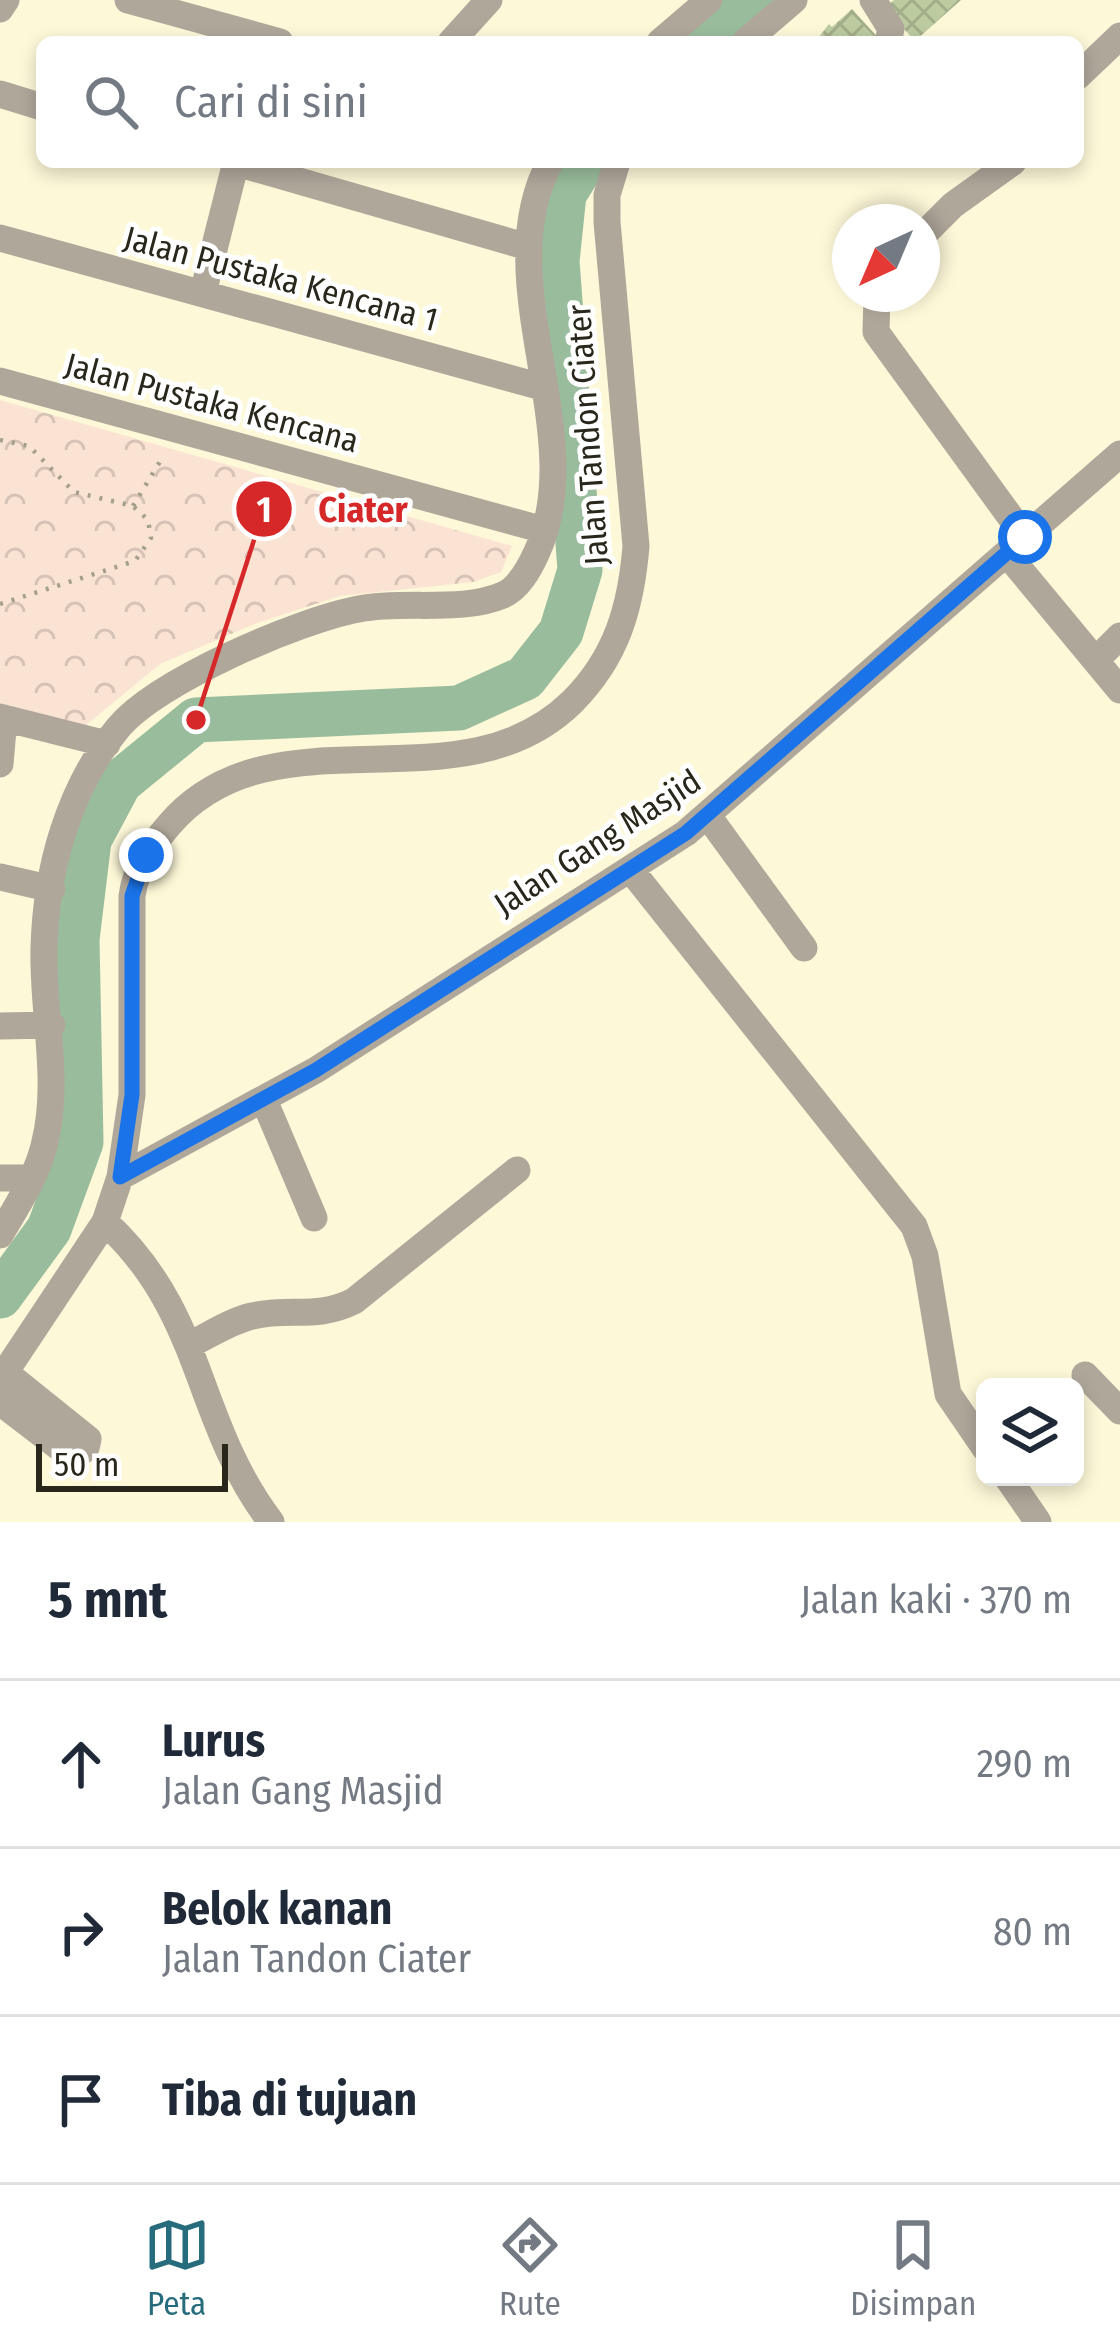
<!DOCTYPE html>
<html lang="id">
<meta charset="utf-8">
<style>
body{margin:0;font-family:"Fira Sans Condensed",sans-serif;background:#f2f2f3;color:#1f2937}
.controls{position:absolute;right:36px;bottom:36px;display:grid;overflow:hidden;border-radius:18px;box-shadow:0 6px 18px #0003}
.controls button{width:108px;height:108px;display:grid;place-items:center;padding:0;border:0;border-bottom:3px solid #e0e1e3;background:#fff;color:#1f2937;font:60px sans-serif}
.compass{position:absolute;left:832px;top:204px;width:108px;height:108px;border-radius:50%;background:#fff;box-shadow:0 6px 18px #0003;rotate:224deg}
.scale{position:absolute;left:36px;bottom:30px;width:192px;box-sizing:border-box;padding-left:12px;border:6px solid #29271b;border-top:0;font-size:33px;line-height:42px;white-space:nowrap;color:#29271b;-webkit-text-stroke:9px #fff;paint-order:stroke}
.stop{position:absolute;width:36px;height:36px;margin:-27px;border:9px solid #1a73e8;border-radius:50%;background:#fff}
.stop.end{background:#1a73e8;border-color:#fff;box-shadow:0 3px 12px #0008}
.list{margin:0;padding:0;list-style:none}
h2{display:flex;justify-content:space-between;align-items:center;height:156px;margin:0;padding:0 48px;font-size:51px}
h2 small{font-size:39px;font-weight:400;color:#747a83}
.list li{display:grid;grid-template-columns:78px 1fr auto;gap:36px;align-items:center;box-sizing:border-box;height:168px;padding:0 48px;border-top:3px solid #e0e1e3}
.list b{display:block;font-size:45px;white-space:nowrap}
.list p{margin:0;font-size:39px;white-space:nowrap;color:#747a83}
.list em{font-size:39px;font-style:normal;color:#747a83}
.icon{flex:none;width:66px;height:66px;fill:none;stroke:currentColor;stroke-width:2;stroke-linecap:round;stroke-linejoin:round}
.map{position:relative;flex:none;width:1120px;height:1522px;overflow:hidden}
.search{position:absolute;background:#fff;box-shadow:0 6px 18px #0003;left:36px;right:36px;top:36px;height:132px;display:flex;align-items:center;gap:30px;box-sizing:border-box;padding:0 42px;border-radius:18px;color:#747a83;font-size:45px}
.sheet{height:660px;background:#fff}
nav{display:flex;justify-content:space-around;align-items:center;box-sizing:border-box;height:168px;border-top:3px solid #e0e1e3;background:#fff;font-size:33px;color:#747a83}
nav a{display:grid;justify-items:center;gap:6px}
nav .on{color:#276c7c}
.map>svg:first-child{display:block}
</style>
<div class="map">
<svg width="1120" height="1522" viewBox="0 0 1120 1522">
<defs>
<pattern id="park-crowns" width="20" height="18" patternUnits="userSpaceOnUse" patternTransform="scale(3)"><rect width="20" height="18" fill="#fbe3d4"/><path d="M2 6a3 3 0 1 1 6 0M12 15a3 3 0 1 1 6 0" fill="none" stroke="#d7c3b5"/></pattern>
<pattern id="building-cross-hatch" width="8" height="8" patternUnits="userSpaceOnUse" patternTransform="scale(3)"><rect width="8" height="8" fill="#bccba0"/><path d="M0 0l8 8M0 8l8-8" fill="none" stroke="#a2ae89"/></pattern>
</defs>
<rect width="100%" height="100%" fill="#fdf8d8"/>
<path fill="url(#park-crowns)" d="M 0,400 L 512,546 L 501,572 L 473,582 L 340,596 L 257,623 L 160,664 L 85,726 L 0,704 Z"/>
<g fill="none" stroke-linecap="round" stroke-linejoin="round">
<path stroke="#99bd9c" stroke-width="45" d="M 707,42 L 754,0
M 0,1296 L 49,1229 L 81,1142 L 77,939 L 89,840 L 120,782 L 196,720 L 459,708 L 525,678 L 561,632 L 580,570 L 557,261 L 564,194 L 584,162"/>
</g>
<path fill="url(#building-cross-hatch)" d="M 894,0 L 961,0 L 915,41 L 885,8 Z
M 852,9 L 882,42 L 815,42 L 829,24 L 832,27 Z"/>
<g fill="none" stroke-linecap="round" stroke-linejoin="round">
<path stroke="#a39f88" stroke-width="4.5" stroke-dasharray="3 9" stroke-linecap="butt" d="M 0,440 L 29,446 L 74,492 L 133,506 L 148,520 L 151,538 L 135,561 L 0,604
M 133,506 L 164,455"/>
<path stroke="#b0a79b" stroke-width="27" d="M 128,0 L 280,42
M 873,0 L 891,29 L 888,42
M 0,9 L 6,0
M 451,42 L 489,0
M 660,42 L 709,0
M 745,42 L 794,0
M 1078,76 L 1120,36
M 0,94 L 42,107
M 233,162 L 528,247
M 922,236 L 953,205 L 1013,162
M 0,238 L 542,387
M 203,293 L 236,162
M 877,294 L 876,332 L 1025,537
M 0,381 L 544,530
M 1007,554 L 1120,690
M 1096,660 L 1120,636
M 0,717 L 107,744
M 0,764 L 4,718
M 708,816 L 804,948
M 630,869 L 914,1226 L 925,1256 L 948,1394 L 985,1448
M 0,877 L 52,889
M 0,1026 L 52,1025
M 264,1100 L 314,1218
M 120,1177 L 316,1070 L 686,833 L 1120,454
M 0,1178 L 32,1178
M 105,1222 C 206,1315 193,1419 271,1522
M 0,1235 C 16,1207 36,1178 44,1146 C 61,1081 42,1013 44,948 C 46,870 68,789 118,728 C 157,681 299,620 359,609 C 405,600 461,613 503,595 C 519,588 529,569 536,554 C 592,436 486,281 550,162
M 191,1344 C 211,1334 231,1321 252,1316 C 291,1307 316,1320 354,1301 L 517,1170
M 1085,1375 L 1120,1411
M 0,1380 L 105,1222 L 120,1177 L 132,1095 L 132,896 C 136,867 151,846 169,825 C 273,703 459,813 572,702 C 617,657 631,607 636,546 L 607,222 L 607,195 L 617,162
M 0,1402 L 64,1451 L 77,1455 L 86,1448 L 88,1439 L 6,1373
M 1007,1477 L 1038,1522"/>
</g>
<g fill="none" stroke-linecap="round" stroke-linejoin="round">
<path stroke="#1a73e8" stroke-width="15" d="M 146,855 L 132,896 L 132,1095 L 120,1177 L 316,1070 L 686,833 L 1025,537"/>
</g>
<g text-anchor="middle" stroke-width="10" stroke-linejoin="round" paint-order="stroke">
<g font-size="33" fill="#29271b" stroke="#fff">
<text transform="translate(281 278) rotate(15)" y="12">Jalan Pustaka Kencana 1</text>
<text transform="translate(212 402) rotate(15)" y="12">Jalan Pustaka Kencana</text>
<text transform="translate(587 435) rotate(-94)" y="12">Jalan Tandon Ciater</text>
<text transform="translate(597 842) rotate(-33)" y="12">Jalan Gang Masjid</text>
</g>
</g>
<path fill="none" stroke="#d62828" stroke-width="4.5" d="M196 720L264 509"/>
<g fill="#d62828" stroke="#fff" stroke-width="4.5">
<circle cx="196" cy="720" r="12"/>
<circle cx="264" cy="509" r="30"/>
</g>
<g font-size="36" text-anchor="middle" font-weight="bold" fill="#fff">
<text x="264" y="522">1</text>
</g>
<g font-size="36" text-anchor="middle" font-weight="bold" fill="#d62828" stroke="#fff" stroke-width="10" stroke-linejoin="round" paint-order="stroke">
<text x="363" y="522">Ciater</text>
</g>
</svg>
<div class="controls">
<button><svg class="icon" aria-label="layers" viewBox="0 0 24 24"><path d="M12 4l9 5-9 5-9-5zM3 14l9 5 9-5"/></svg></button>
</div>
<svg class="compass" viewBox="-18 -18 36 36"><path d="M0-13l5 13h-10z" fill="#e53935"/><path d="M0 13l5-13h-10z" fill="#747a83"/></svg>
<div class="scale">50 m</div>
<div class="stop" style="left:1025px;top:537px"></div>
<div class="stop end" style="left:146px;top:855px"></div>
<div class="search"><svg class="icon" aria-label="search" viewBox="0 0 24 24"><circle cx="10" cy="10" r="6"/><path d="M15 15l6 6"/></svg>Cari di sini</div>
</div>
<section class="sheet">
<h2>5 mnt<small>Jalan kaki · 370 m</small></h2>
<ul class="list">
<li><svg class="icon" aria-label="ahead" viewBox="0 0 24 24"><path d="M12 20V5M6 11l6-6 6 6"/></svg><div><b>Lurus</b><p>Jalan Gang Masjid</p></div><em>290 m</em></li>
<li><svg class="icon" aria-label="right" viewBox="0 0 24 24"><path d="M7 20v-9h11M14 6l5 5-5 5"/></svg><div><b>Belok kanan</b><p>Jalan Tandon Ciater</p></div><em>80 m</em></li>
<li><svg class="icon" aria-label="arrive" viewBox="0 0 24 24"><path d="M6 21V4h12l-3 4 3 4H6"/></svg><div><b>Tiba di tujuan</b></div></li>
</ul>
</section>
<nav>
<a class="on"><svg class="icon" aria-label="map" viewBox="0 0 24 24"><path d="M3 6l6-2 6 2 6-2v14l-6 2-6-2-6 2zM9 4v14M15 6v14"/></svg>Peta</a>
<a><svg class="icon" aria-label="directions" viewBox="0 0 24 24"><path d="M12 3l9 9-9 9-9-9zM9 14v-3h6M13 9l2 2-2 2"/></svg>Rute</a>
<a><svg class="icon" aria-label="saved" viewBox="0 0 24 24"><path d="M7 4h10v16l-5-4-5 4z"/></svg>Disimpan</a>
</nav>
